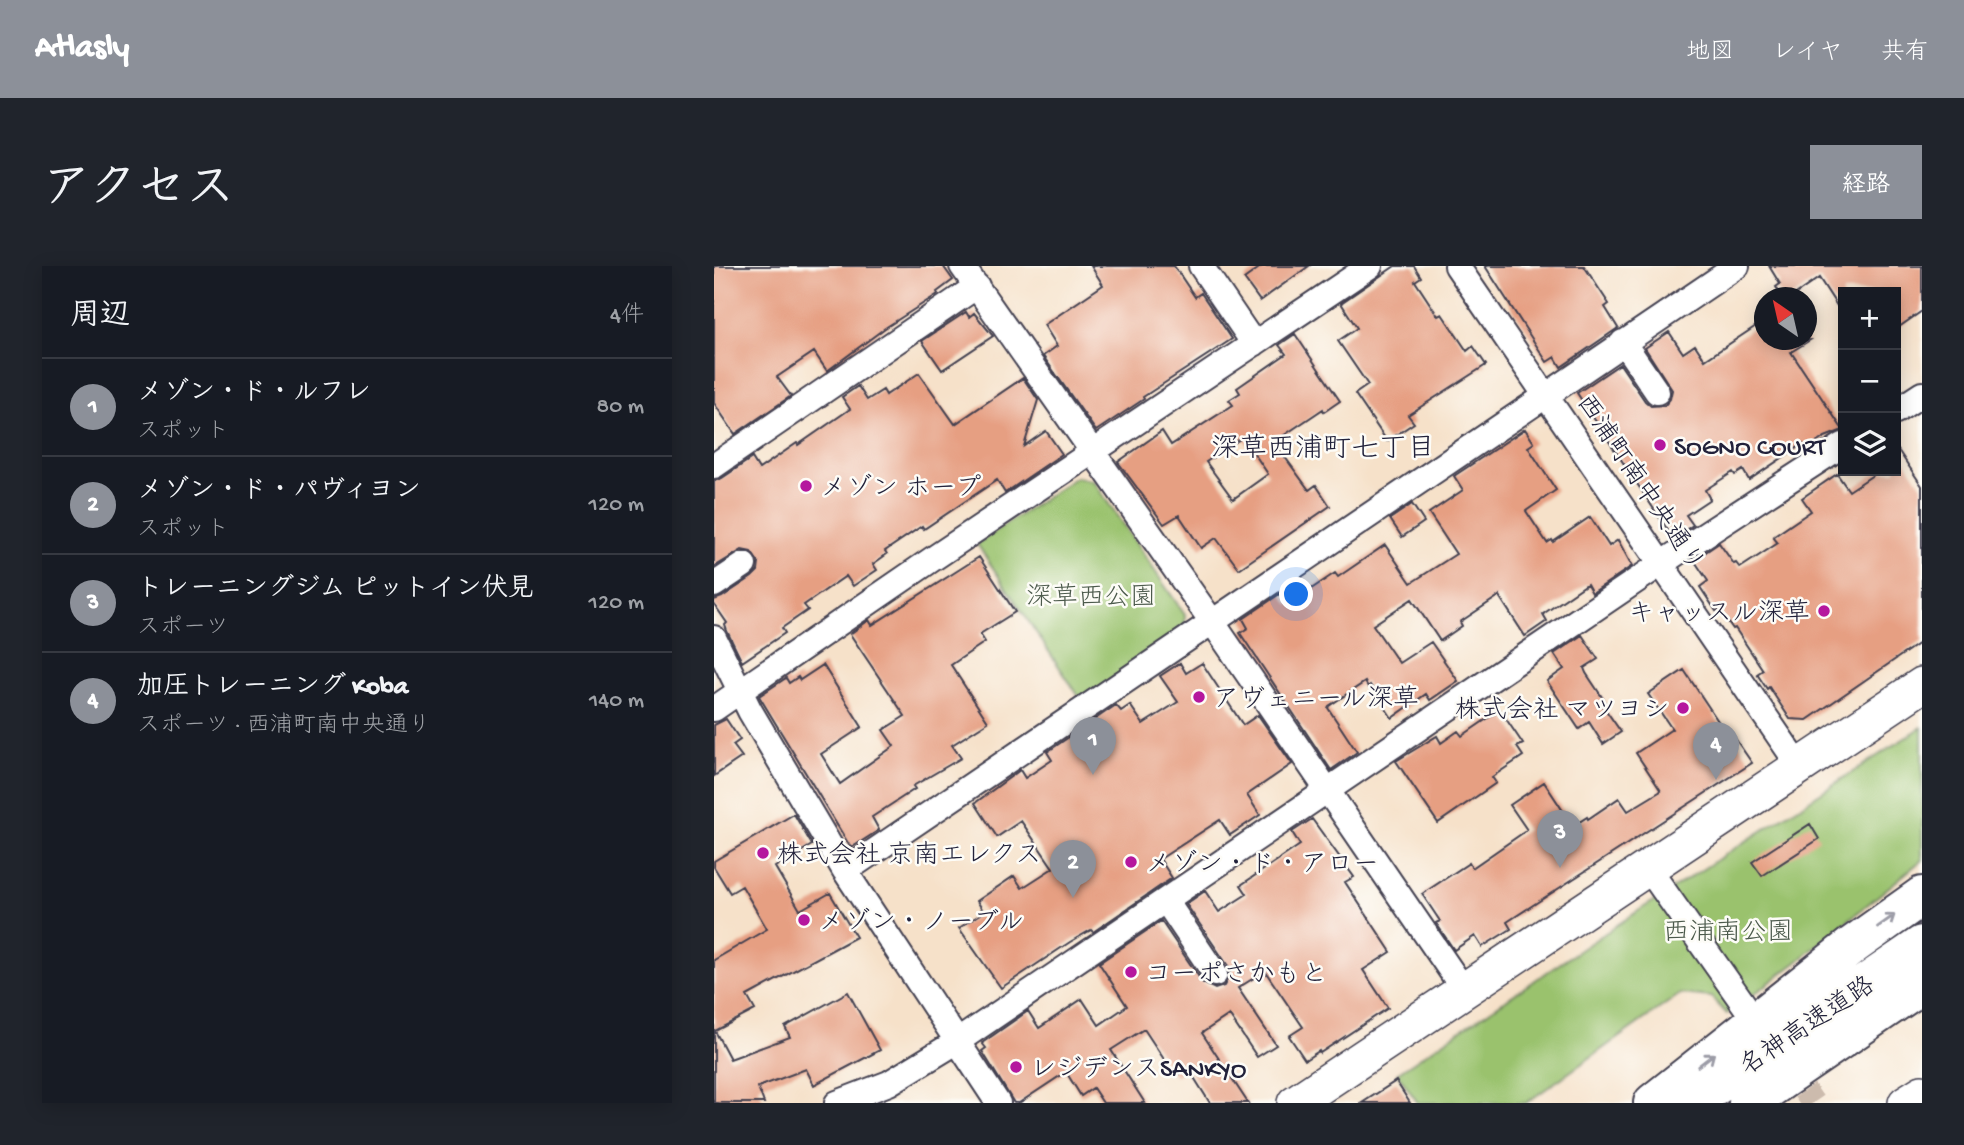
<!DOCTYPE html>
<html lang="ja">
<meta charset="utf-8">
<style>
body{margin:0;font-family:"Gochi Hand","Klee One",sans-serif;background:#20242c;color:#f1f3f6}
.controls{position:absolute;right:21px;top:21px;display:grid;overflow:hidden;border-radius:0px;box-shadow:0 4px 18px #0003}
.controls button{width:63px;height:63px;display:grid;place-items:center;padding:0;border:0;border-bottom:2px solid #363941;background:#171b24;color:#f1f3f6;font:35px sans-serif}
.compass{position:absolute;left:1040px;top:21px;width:63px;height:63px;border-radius:50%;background:#171b24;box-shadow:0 4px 18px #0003;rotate:326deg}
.you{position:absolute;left:583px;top:329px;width:24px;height:24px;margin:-18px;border:5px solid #fff;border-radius:50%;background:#1a73e8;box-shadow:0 0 0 10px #1a73e833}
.badge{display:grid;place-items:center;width:46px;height:46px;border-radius:50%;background:#8c9099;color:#fff;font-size:23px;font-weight:700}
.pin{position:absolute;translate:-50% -58px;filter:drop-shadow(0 2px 4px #0008)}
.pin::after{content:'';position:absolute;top:37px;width:24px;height:21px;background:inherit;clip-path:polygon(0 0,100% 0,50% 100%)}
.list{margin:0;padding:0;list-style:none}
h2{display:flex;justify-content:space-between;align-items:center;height:91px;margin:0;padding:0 28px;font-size:30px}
h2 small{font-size:23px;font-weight:400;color:#9ea1a6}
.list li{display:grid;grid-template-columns:46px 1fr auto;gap:21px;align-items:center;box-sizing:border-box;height:98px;padding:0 28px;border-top:2px solid #363941}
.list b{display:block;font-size:26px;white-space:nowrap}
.list p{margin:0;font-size:23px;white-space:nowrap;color:#9ea1a6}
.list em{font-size:23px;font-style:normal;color:#9ea1a6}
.icon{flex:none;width:38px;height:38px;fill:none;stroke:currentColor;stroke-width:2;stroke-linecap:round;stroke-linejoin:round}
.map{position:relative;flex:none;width:1208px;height:837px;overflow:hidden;border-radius:0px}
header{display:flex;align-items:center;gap:42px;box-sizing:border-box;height:98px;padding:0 35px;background:#8c9099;color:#fff}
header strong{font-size:33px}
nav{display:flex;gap:38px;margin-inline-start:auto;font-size:24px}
.intro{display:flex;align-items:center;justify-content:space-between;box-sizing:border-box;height:168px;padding:0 42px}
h1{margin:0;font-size:49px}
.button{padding:18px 32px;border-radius:0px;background:#8c9099;color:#fff;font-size:24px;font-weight:700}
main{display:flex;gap:42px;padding:0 42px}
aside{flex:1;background:#171b24;border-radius:0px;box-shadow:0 4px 18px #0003}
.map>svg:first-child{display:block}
</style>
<header>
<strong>Atlasly</strong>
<nav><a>地図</a><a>レイヤ</a><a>共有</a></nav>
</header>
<div class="intro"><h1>アクセス</h1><a class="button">経路</a></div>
<main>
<aside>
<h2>周辺<small>4件</small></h2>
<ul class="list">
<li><span class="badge">1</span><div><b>メゾン・ド・ルフレ</b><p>スポット</p></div><em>80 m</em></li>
<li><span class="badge">2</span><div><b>メゾン・ド・パヴィヨン</b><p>スポット</p></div><em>120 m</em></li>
<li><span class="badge">3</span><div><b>トレーニングジム ピットイン伏見</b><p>スポーツ</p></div><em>120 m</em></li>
<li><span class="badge">4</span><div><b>加圧トレーニング Koba</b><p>スポーツ · 西浦町南中央通り</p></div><em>140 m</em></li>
</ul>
</aside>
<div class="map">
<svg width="1208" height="837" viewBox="0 0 1208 837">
<rect width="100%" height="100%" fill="#fdfcf7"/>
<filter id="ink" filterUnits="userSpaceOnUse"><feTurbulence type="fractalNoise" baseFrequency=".0143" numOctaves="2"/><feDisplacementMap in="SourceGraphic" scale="14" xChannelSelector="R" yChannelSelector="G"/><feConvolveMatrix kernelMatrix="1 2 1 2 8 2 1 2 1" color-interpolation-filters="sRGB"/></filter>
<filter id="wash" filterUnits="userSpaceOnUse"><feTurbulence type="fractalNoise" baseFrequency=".00686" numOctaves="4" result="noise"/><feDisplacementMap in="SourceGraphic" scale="28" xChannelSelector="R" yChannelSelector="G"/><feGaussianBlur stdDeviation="1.57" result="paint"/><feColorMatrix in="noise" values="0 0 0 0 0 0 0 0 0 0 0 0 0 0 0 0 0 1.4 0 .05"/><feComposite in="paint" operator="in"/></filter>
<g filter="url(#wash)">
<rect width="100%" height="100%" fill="#f6e1c9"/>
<path fill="#9ac26d" stroke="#5e7254" stroke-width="2" d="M 362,211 L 379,215 L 471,349 L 470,367 L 368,435 L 263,278 Z
M 1208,461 L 1208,594 L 1082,697 L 1013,748 L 997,731 L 966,728 L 812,837 L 704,837 L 683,807 L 918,649 Z"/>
<g id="blocks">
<path fill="#e69f82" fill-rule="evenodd" d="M 0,0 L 229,0 L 239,14 L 223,26 L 224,28 L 171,62 L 113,105 L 100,86 L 63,111 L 77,130 L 21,168 L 0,137 Z
M 377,0 L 460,0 L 481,31 L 487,27 L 518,73 L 429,131 L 430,133 L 382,165 L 329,90 L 343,80 L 330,59 L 389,19 Z
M 548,0 L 595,0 L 546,35 L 530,13 Z
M 681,0 L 700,0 L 707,11 L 701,15 L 724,50 L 728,48 L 753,85 L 759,80 L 772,99 L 694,149 L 700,157 L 673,175 L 641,128 L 654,119 L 624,75 L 643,62 L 627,37 Z
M 771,0 L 870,0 L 895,38 L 891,41 L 904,62 L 847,101 L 841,91 L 833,96 Z
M 1055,0 L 1208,0 L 1208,45 L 1182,63 L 1182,26 L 1129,26 L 1129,49 L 1105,12 L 1076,32 L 1069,32 L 1062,21 L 1066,18 Z
M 252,46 L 255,51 L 260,47 L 279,70 L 228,104 L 208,75 Z
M 1051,54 L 1051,74 L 1096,74 L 1077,86 L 1129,164 L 1111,171 L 1093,183 L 1089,178 L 1035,214 L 1029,204 L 1021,209 L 1019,206 L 991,224 L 996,233 L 972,249 L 979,259 L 959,272 L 863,127 L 906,98 L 931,135 L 937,140 L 951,139 L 956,133 L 958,124 L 931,82 L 955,66 L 969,87 L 981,79 L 991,94 Z
M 581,68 L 626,135 L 610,146 L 609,143 L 560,176 L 595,224 L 602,219 L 616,240 L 525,303 L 502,272 L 487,282 L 465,249 L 450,258 L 404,196 L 448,165 L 457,179 L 519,139 L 515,134 L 526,127 L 523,122 L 572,88 L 565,79 ZM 529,171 L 554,208 L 519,233 L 492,196 Z
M 205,107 L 241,158 L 309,112 L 324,134 L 310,180 L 332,165 L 348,188 L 291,227 L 283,214 L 210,263 L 208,260 L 171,285 L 173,288 L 159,298 L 163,304 L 139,320 L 132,310 L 90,339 L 94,344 L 68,362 L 71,367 L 28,396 L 13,365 L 11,359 L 13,357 L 0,338 L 0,334 L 8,331 L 38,311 L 44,305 L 45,297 L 37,286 L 28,284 L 0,301 L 0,215 L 8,212 L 38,192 L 45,203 L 83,177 L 84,179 L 136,143 L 128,131 L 144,120 L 153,134 L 169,124 L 172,129 Z
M 811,163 L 820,177 L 814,181 L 842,224 L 812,245 L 833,277 L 838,274 L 839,276 L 876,251 L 895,280 L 904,274 L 918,300 L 878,327 L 873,318 L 829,348 L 833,355 L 811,370 L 785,330 L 746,356 L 748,360 L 726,375 L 698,333 L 659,359 L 685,397 L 717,376 L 744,415 L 716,434 L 712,428 L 678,452 L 656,419 L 654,421 L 651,416 L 615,440 L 614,442 L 643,486 L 617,504 L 526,367 L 534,362 L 529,353 L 567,327 L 575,338 L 621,307 L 624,311 L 671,279 L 697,317 L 742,288 L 715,247 L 749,224 L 740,210 Z
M 1182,181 L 1208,220 L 1208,375 L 1093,454 L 1076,453 L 1055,421 L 1053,423 L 1043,408 L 1049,404 L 1021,362 L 1019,363 L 1005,343 L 1002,345 L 986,321 L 994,315 L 980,294 L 1005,277 L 1020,298 L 1022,297 L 1026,302 L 1064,277 L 1059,271 L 1097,245 L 1088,232 L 1123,208 L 1135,225 L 1165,205 L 1182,205 Z
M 698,238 L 710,256 L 688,271 L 676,253 Z
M 265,291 L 301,346 L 266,368 L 271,376 L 237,399 L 274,456 L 238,479 L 247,492 L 199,520 L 201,523 L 158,551 L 165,564 L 137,582 L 45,430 L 72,412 L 75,417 L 84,411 L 86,414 L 109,399 L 148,461 L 107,488 L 126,518 L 180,480 L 169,464 L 191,450 L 136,368 L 155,354 L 158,359 Z
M 868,369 L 884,393 L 870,402 L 872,407 L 892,437 L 889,440 L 907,466 L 889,478 L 875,456 L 865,463 L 833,415 L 850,403 L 840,388 Z
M 466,397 L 472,407 L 488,397 L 529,459 L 544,449 L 578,498 L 533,529 L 546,549 L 516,569 L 506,554 L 446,593 L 458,612 L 379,666 L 377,664 L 356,676 L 287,722 L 245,662 L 270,646 L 263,635 L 300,610 L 308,622 L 339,602 L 307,555 L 283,571 L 261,537 L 306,504 L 311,512 L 338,494 L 333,486 L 402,439 L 407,445 L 416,439 L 429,458 L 464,436 L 446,410 Z
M 970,404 L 1014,470 L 1018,468 L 1038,497 L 793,656 L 797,663 L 768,681 L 761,670 L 740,684 L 722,657 L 726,655 L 708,628 L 755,597 L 758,602 L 813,564 L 796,539 L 830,516 L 859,560 L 873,551 L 874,553 L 905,532 L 914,545 L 947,525 L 922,487 L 958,463 L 934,428 Z
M 786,444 L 809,478 L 803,481 L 809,490 L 778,511 L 782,517 L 724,557 L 682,495 L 723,470 L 727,477 L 744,465 L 748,470 Z
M 12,453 L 26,474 L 19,479 L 28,491 L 0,510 L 0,459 Z
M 80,548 L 98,579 L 61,601 L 86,644 L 116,627 L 142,671 L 33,730 L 41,744 L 1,765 L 16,793 L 76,771 L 71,761 L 134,726 L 166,784 L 100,819 L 92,803 L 44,821 L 50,837 L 0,837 L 0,694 L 53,663 L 28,620 L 16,627 L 0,601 L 0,595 Z
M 598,553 L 640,611 L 631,616 L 677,686 L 649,704 L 674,742 L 606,787 L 605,785 L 591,794 L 575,770 L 589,761 L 551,705 L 524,722 L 562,779 L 543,791 L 515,749 L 488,767 L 534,837 L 496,837 L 474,802 L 461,810 L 430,763 L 397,784 L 431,837 L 389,837 L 379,822 L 367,830 L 352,806 L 305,837 L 300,837 L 268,785 L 272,782 L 268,777 L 314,745 L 325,762 L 368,733 L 385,759 L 413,740 L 385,697 L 447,655 L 489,717 L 501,723 L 510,720 L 516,708 L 514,700 L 472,638 L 491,625 L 505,646 L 533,628 L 527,619 L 586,579 L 578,566 Z
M 1096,558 L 1105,573 L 1048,610 L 1038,596 Z
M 682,815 L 696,837 L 648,837 Z"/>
</g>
</g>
<g filter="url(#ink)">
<use href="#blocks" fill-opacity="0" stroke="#423f50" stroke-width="2"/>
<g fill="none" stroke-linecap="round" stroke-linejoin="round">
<path stroke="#ccbbad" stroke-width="24" stroke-dasharray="24 12" stroke-linecap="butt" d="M 1070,795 L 1099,837"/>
<g stroke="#423f50" stroke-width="28">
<path id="street" d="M 248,0 L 499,357 L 750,724
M 487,0 L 540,78
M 743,0 L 1086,501
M 909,76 L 943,126
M 1182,145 L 1208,128
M 0,200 L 263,20
M 0,319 L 30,299
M 0,372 L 36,445 L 131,605 L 284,837
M 0,443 L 217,294 L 656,0
M 934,602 L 1031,740
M 131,605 L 1023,0
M 452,635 L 501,708
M 123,837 L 175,817 L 244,775 L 960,289 L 1129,179"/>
</g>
<g stroke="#423f50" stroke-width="38">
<path id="secondary" d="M 581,837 L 1208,419
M 1192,837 L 1208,827"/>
</g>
<g stroke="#423f50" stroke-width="42">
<path id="highway" d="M 939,837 L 1139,679 L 1208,630
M 977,837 L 1208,679
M 1034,837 L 1208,718"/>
</g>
<use href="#street" stroke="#fff" stroke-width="24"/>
<use href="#secondary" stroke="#fff" stroke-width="35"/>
<use href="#highway" stroke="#fff" stroke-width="38"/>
</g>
<defs><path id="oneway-shaft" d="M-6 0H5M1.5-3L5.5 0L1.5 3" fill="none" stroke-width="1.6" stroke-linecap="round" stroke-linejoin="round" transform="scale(1.75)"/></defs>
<g stroke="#9c9ca7">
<use href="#oneway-shaft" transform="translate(1172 655) rotate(-35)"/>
<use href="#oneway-shaft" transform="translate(992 794) rotate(-38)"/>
</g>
</g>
<g fill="#b5179e" stroke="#fdfcf7" stroke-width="2.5">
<circle cx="946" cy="179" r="7"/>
<circle cx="92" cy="220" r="7"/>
<circle cx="1110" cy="345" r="7"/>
<circle cx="485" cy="431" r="7"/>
<circle cx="969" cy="442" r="7"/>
<circle cx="49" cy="587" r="7"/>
<circle cx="417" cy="596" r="7"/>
<circle cx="90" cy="654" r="7"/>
<circle cx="417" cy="706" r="7"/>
<circle cx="302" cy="801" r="7"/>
</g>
<g text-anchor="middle" stroke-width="5" stroke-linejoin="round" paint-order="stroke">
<g font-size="26" fill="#22223b" stroke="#fdfcf7" text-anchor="start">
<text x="960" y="188">SOGNO COURT</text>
<text x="106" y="229">メゾン ホープ</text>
<text x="1096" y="354" text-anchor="end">キャッスル深草</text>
<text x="499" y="440">アヴェニール深草</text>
<text x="955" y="451" text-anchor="end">株式会社 マツヨシ</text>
<text x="63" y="596">株式会社 京南エレクス</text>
<text x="431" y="605">メゾン・ド・アロー</text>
<text x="104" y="663">メゾン・ノーブル</text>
<text x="431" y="715">コーポさかもと</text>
<text x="316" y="810">レジデンスSANKYO</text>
</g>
<g font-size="26" fill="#22223b" stroke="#fdfcf7">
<text transform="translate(928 216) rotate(56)" y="9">西浦町南中央通り</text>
<text transform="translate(1092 758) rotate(-34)" y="9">名神高速道路</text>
</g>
<g font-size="26" fill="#4c5a4c" stroke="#fdfcf7">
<text x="377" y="338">深草西公園</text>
<text x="1014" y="673">西浦南公園</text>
</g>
<g font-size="28" fill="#22223b" stroke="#fdfcf7">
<text x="609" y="190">深草西浦町七丁目</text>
</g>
</g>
</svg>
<div class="controls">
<button>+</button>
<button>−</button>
<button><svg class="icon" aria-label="layers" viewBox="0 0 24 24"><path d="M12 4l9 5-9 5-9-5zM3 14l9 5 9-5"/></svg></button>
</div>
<svg class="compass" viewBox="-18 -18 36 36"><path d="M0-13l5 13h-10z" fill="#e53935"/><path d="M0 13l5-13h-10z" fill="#9ea1a6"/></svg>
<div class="you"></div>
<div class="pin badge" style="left:379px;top:509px">1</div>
<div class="pin badge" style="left:359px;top:632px">2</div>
<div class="pin badge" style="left:846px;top:602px">3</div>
<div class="pin badge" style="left:1002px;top:514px">4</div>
</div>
</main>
